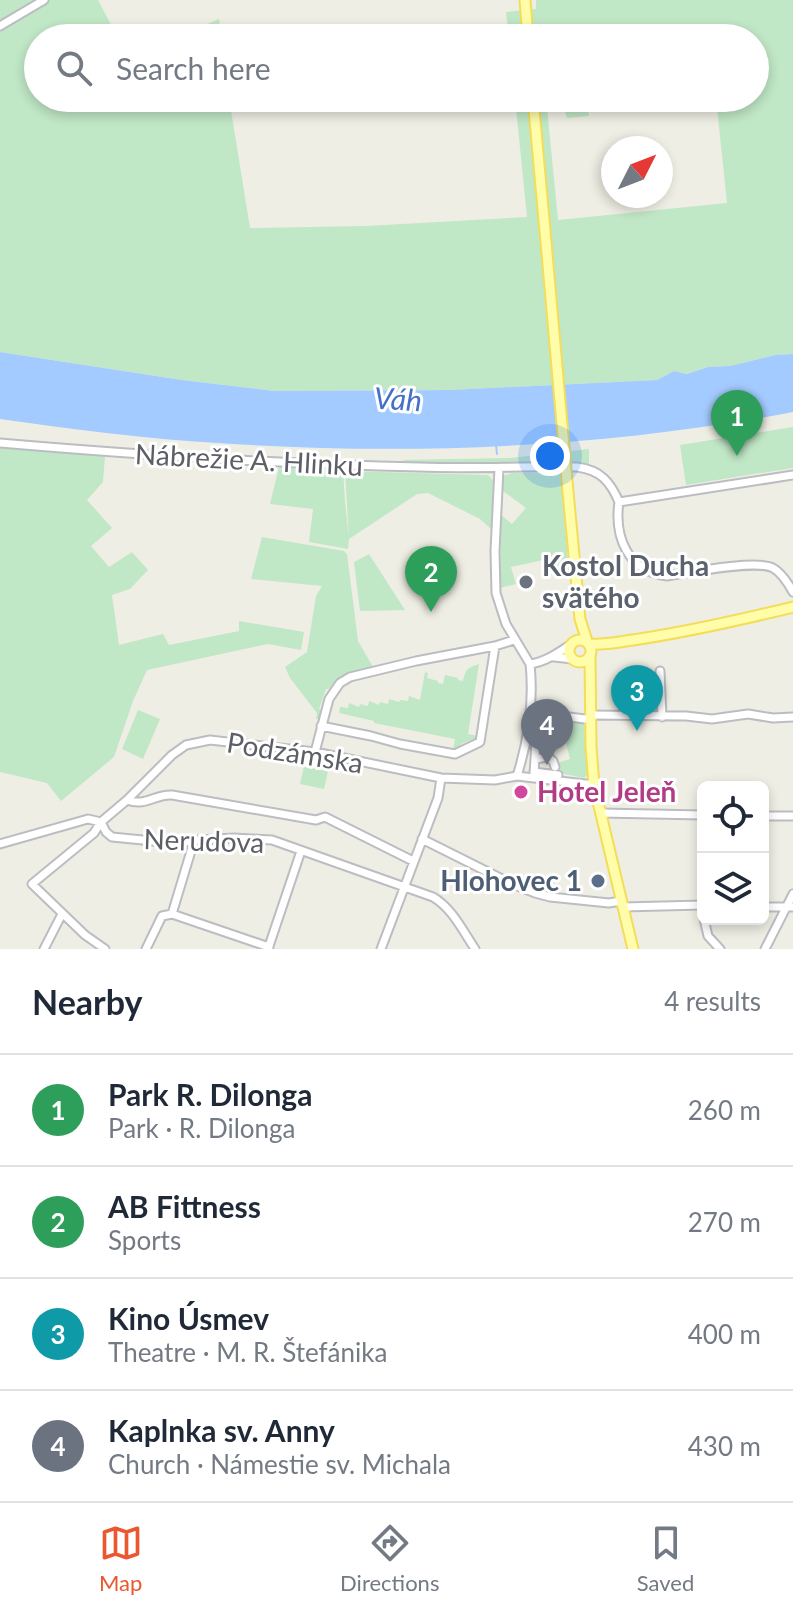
<!DOCTYPE html>
<meta charset="utf-8">
<style>
body{margin:0;font-family:Lato,sans-serif;background:#f2f2f3;color:#1f2937}
.controls{position:absolute;right:24px;bottom:24px;display:grid;overflow:hidden;border-radius:12px;box-shadow:0 4px 12px #0003}
.controls button{width:72px;height:72px;display:grid;place-items:center;padding:0;border:0;border-bottom:2px solid #e0e1e3;background:#fff;color:#1f2937;font:40px sans-serif}
.compass{position:absolute;left:601px;top:136px;width:72px;height:72px;border-radius:50%;background:#fff;box-shadow:0 4px 12px #0003;rotate:48deg}
.you{position:absolute;left:550px;top:456px;width:28px;height:28px;margin:-20px;border:6px solid #fff;border-radius:50%;background:#1a73e8;box-shadow:0 0 0 12px #1a73e833}
.badge{display:grid;place-items:center;width:52px;height:52px;border-radius:50%;background:#eb572e;color:#fff;font-size:26px;font-weight:700}
.pin{position:absolute;translate:-50% -66px;filter:drop-shadow(0 2px 4px #0008)}
.pin::after{content:'';position:absolute;top:42px;width:28px;height:24px;background:inherit;clip-path:polygon(0 0,100% 0,50% 100%)}
.list{margin:0;padding:0;list-style:none}
h2{display:flex;justify-content:space-between;align-items:center;height:104px;margin:0;padding:0 32px;font-size:34px}
h2 small{font-size:26px;font-weight:400;color:#747a83}
.list li{display:grid;grid-template-columns:52px 1fr auto;gap:24px;align-items:center;box-sizing:border-box;height:112px;padding:0 32px;border-top:2px solid #e0e1e3}
.list b{display:block;font-size:30px;white-space:nowrap}
.list p{margin:0;font-size:26px;white-space:nowrap;color:#747a83}
.list em{font-size:26px;font-style:normal;color:#747a83}
.icon{flex:none;width:44px;height:44px;fill:none;stroke:currentColor;stroke-width:2;stroke-linecap:round;stroke-linejoin:round}
.map{position:relative;flex:none;width:793px;height:949px;overflow:hidden}
.search{position:absolute;background:#fff;box-shadow:0 4px 12px #0003;left:24px;right:24px;top:24px;height:88px;display:flex;align-items:center;gap:20px;box-sizing:border-box;padding:0 28px;border-radius:44px;color:#747a83;font-size:30px}
.sheet{height:552px;background:#fff}
nav{display:flex;justify-content:space-around;align-items:center;box-sizing:border-box;height:112px;border-top:2px solid #e0e1e3;background:#fff;font-size:22px;color:#747a83}
nav a{display:grid;justify-items:center;gap:4px}
nav .on{color:#eb572e}
.map>svg:first-child{display:block}
</style>
<div class="map">
<svg width="793" height="949" viewBox="0 0 793 949">
<rect width="100%" height="100%" fill="#efeee4"/>
<path fill="#c0e7c6" d="M 0,0 L 98,0 L 118,38 L 38,38 L 38,98 L 229,98 L 250,228 L 366,226 L 527,217 L 515,98 L 546,98 L 558,220 L 727,203 L 716,98 L 755,98 L 755,38 L 509,38 L 506,12 L 536,9 L 536,0 L 793,0 L 793,354 L 775,355 L 730,366 L 708,367 L 687,374 L 674,371 L 657,380 L 450,390 L 275,391 L 182,380 L 0,352 Z
M 219,19 L 221,38 L 176,38 Z
M 563,98 L 587,98 L 589,116 L 567,118 L 561,99 Z
M 793,427 L 793,468 L 686,485 L 680,445 Z
M 0,447 L 105,455 L 103,482 L 87,500 L 112,528 L 91,546 L 109,567 L 132,552 L 148,570 L 130,589 L 112,595 L 119,645 L 163,634 L 169,645 L 239,631 L 239,621 L 304,632 L 301,650 L 268,644 L 147,670 L 133,701 L 114,757 L 61,801 L 47,783 L 0,772 Z
M 589,449 L 589,466 L 555,463 L 427,465 L 401,460 L 510,458 Z
M 279,467 L 343,470 L 345,502 L 349,538 L 345,471 L 488,475 L 493,480 L 492,530 L 480,519 L 428,493 L 417,494 L 349,539 L 348,549 L 309,542 L 313,509 L 270,504 Z
M 512,473 L 561,473 L 569,575 L 559,577 L 553,558 L 511,567 L 516,584 L 500,588 L 501,515 L 512,524 L 526,508 L 500,489 L 503,476 Z
M 262,537 L 344,551 L 347,554 L 358,641 L 373,667 C 354,670 342,674 329,689 L 326,689 L 319,709 L 322,710 L 320,719 L 316,719 L 317,713 L 290,678 L 285,667 L 307,652 L 316,596 L 322,586 L 251,579 Z
M 369,554 L 405,610 L 360,611 L 354,562 Z
M 479,664 L 468,734 L 478,736 L 477,741 L 475,742 L 473,739 L 461,744 L 462,748 L 453,750 L 455,739 L 374,723 L 374,721 L 339,713 L 340,707 L 348,708 L 349,703 L 359,707 L 360,704 L 368,706 L 369,701 L 379,705 L 380,702 L 388,704 L 389,699 L 399,702 L 400,700 L 408,701 L 409,696 L 420,700 L 425,672 L 428,673 L 427,678 L 438,681 L 438,683 L 443,684 L 445,675 L 458,678 L 458,680 L 463,681 C 465,670 468,667 479,664 Z
M 138,710 L 160,719 L 143,759 L 122,749 Z
M 561,722 L 580,721 L 584,724 L 588,774 L 584,778 L 559,773 L 557,763 L 570,759 Z
M 305,762 L 329,767 L 324,789 L 300,784 Z"/>
<path fill="#a4cbff" d="M 0,352 L 182,380 L 275,391 L 450,390 L 657,380 L 674,371 L 687,374 L 708,367 L 730,366 L 775,355 L 793,354 L 793,412 C 604,448 409,456 218,443 C 145,439 72,429 0,419 Z"/>
<g fill="none" stroke-linecap="round" stroke-linejoin="round">
<path stroke="#a4cbff" stroke-width="2" d="M 496,445 L 497,454"/>
<g stroke="#bcbdc3" stroke-width="11">
<path id="minor" d="M 0,26 L 44,0
M 0,443 C 139,455 279,464 419,467 C 472,469 524,466 577,467 C 600,470 610,481 619,502 L 793,475
M 499,468 L 495,551 L 496,593 L 506,624 L 530,664
M 619,502 C 614,537 628,572 667,576 C 688,573 756,559 773,568 C 782,573 788,583 793,592
M 554,657 L 573,659
M 530,664 C 545,662 558,653 570,645
M 660,671 L 662,717
M 556,710 C 555,718 558,728 564,732
M 537,713 L 542,728 L 548,757 L 553,761 L 555,767
M 537,713 L 585,719
M 590,715 L 686,716 L 712,719 L 748,714 L 773,718 L 793,717
M 321,726 L 371,736 L 400,744 L 455,754 L 480,742 L 495,646
M 315,752 L 329,699 L 340,683 L 350,677 L 416,661 L 495,646 L 514,640
M 535,759 L 537,718
M 534,772 L 558,775
M 534,773 L 535,759 L 548,757
M 517,776 C 528,741 534,702 530,664
M 127,800 C 147,807 154,794 172,795 L 316,820 L 325,817 L 413,861
M 601,813 L 703,815
M 763,816 L 793,816
M 101,822 L 106,832 L 112,837 L 163,842 L 234,838 L 272,840 L 433,897 C 452,908 463,931 475,949
M 422,839 L 512,884 L 535,893 L 550,897 L 609,903 L 621,901
M 0,844 L 88,819 L 101,822
M 622,907 L 703,905
M 763,907 L 793,907
M 172,914 L 269,947
M 172,914 L 194,841
M 704,919 L 708,936 L 720,949
M 44,949 L 62,914
M 105,949 L 85,935 L 32,884 L 94,833 L 101,822 L 127,800 L 172,755 L 186,745 L 210,740 L 315,752 L 441,778 L 495,780 L 517,776 L 594,785
M 146,949 L 162,916 L 172,914
M 268,949 L 301,851
M 381,949 L 438,798 L 441,778
M 765,949 L 793,894"/>
</g>
<g stroke="#f3dd59" stroke-width="13">
<path id="major" d="M 525,0 L 528,38
M 533,98 L 545,231
M 568,492 L 580,619 L 587,641
M569 651a11 11 0 1 1 22 0a11 11 0 1 1-22 0Z
M 590,644 C 605,645 618,642 633,640 C 687,632 740,620 793,607
M 590,657 L 591,747 L 594,785 L 633,949"/>
</g>
<use href="#minor" stroke="#fff" stroke-width="7"/>
<use href="#major" stroke="#fffda9" stroke-width="9"/>
<g stroke="#f3dd59" stroke-width="13" stroke-linecap="butt">
<path id="major-bridge" d="M 545,231 L 568,492"/>
</g>
<use href="#major-bridge" stroke="#fffda9" stroke-width="9"/>
</g>
<circle fill="#6b7280" stroke="#fff" stroke-width="3" cx="526" cy="582" r="8"/>
<circle fill="#d1479c" stroke="#fff" stroke-width="3" cx="521" cy="792" r="8"/>
<circle fill="#5c6f8a" stroke="#fff" stroke-width="3" cx="598" cy="881" r="8"/>
<g text-anchor="middle" stroke-width="6" stroke-linejoin="round" paint-order="stroke">
<g font-size="28" fill="#5c5f65" stroke="#fff">
<text transform="translate(249 460) rotate(3)" y="10">Nábrežie A. Hlinku</text>
<text transform="translate(295 753) rotate(9)" y="10">Podzámska</text>
<text transform="translate(204 841) rotate(2)" y="10">Nerudova</text>
</g>
<g font-size="28" font-weight="bold" fill="#5b616d" stroke="#fff" text-anchor="start">
<text x="542" y="576">Kostol Ducha<tspan x="542" dy="32">svätého</tspan></text>
</g>
<g font-size="28" font-weight="bold" fill="#b23c85" stroke="#fff" text-anchor="start">
<text x="537" y="802">Hotel Jeleň</text>
</g>
<g font-size="28" font-weight="bold" fill="#4e5e75" stroke="#fff" text-anchor="end">
<text x="582" y="891">Hlohovec 1</text>
</g>
<g font-size="30" font-style="italic" fill="#4471c5" stroke="#fff">
<text transform="translate(398 400) rotate(3)" y="10">Váh</text>
</g>
</g>
</svg>
<div class="controls">
<button><svg class="icon" aria-label="locate" viewBox="0 0 24 24"><circle cx="12" cy="12" r="6"/><path d="M12 2v4M12 18v4M2 12h4M18 12h4"/></svg></button>
<button><svg class="icon" aria-label="layers" viewBox="0 0 24 24"><path d="M12 4l9 5-9 5-9-5zM3 14l9 5 9-5"/></svg></button>
</div>
<svg class="compass" viewBox="-18 -18 36 36"><path d="M0-13l5 13h-10z" fill="#e53935"/><path d="M0 13l5-13h-10z" fill="#747a83"/></svg>
<div class="you"></div>
<div class="pin badge" style="left:737px;top:456px;background:#2e9e5b">1</div>
<div class="pin badge" style="left:431px;top:612px;background:#2e9e5b">2</div>
<div class="pin badge" style="left:637px;top:731px;background:#0f9aa8">3</div>
<div class="pin badge" style="left:547px;top:765px;background:#6b7280">4</div>
<div class="search"><svg class="icon" aria-label="search" viewBox="0 0 24 24"><circle cx="10" cy="10" r="6"/><path d="M15 15l6 6"/></svg>Search here</div>
</div>
<section class="sheet">
<h2>Nearby<small>4 results</small></h2>
<ul class="list">
<li><span class="badge" style="background:#2e9e5b">1</span><div><b>Park R. Dilonga</b><p>Park · R. Dilonga</p></div><em>260 m</em></li>
<li><span class="badge" style="background:#2e9e5b">2</span><div><b>AB Fittness</b><p>Sports</p></div><em>270 m</em></li>
<li><span class="badge" style="background:#0f9aa8">3</span><div><b>Kino Úsmev</b><p>Theatre · M. R. Štefánika</p></div><em>400 m</em></li>
<li><span class="badge" style="background:#6b7280">4</span><div><b>Kaplnka sv. Anny</b><p>Church · Námestie sv. Michala</p></div><em>430 m</em></li>
</ul>
</section>
<nav>
<a class="on"><svg class="icon" aria-label="map" viewBox="0 0 24 24"><path d="M3 6l6-2 6 2 6-2v14l-6 2-6-2-6 2zM9 4v14M15 6v14"/></svg>Map</a>
<a><svg class="icon" aria-label="directions" viewBox="0 0 24 24"><path d="M12 3l9 9-9 9-9-9zM9 14v-3h6M13 9l2 2-2 2"/></svg>Directions</a>
<a><svg class="icon" aria-label="saved" viewBox="0 0 24 24"><path d="M7 4h10v16l-5-4-5 4z"/></svg>Saved</a>
</nav>
